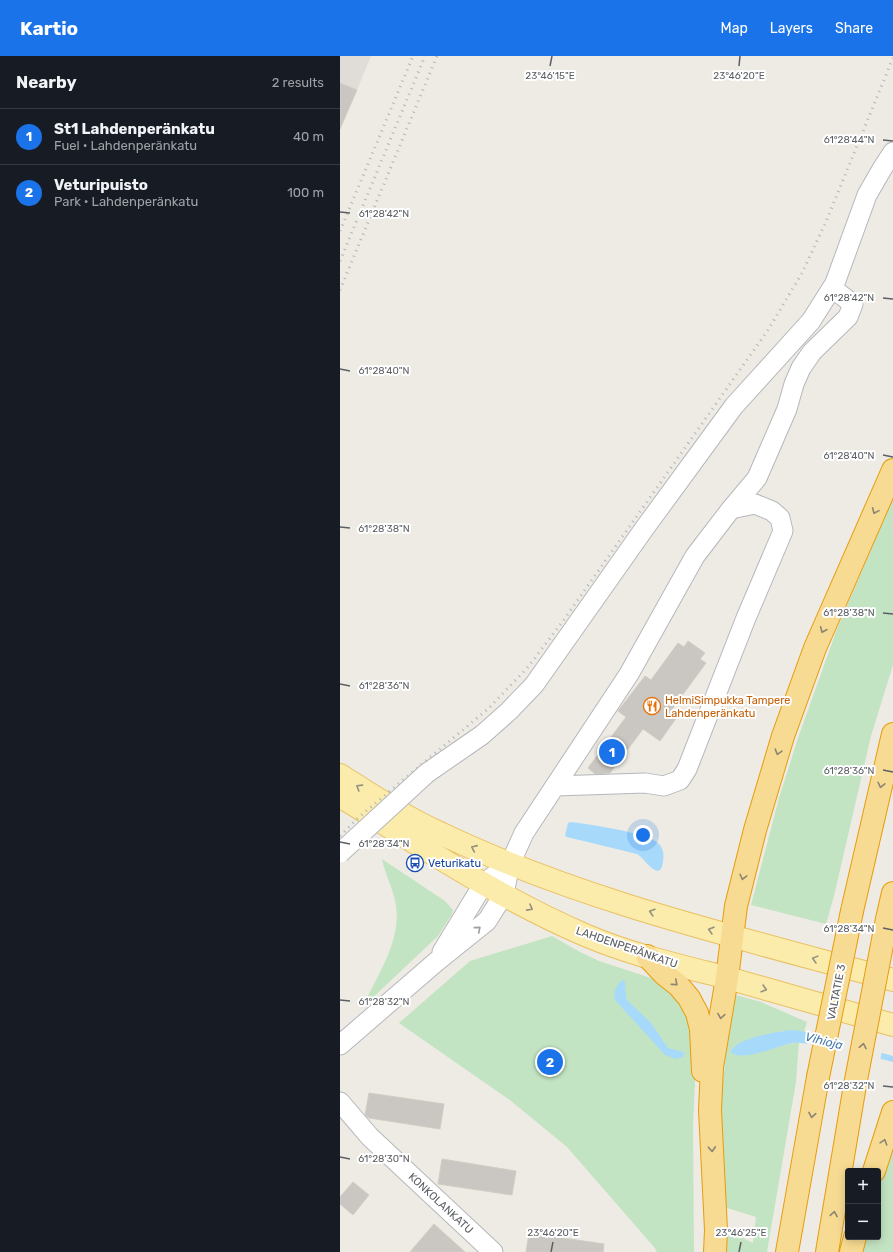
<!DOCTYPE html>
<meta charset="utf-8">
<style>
body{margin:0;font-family:Rubik,sans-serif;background:#242831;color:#f1f3f6}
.controls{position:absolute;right:12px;bottom:12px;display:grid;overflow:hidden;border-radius:4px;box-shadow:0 2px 10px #0003}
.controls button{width:36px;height:36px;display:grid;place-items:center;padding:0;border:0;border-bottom:1px solid #363941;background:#171b24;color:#f1f3f6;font:20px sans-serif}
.you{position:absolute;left:303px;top:779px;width:14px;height:14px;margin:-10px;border:3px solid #fff;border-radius:50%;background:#1a73e8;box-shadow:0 0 0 6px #1a73e833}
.badge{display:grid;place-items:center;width:26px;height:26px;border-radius:50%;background:#1a73e8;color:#fff;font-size:13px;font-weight:700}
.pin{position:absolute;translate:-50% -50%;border:2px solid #fff;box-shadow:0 1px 4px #0006}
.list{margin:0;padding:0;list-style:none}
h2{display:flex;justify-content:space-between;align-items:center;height:52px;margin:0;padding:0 16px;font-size:17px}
h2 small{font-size:13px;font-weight:400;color:#9ea1a6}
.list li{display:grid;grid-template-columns:26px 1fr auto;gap:12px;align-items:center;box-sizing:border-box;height:56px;padding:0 16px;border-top:1px solid #363941}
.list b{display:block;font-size:15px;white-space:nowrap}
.list p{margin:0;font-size:13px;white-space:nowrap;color:#9ea1a6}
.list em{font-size:13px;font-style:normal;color:#9ea1a6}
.map{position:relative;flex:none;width:553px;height:1196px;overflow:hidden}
header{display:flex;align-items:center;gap:24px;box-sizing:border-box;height:56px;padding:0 20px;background:#1a73e8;color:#fff}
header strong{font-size:19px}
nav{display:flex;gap:22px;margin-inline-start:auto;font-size:14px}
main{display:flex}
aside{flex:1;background:#171b24}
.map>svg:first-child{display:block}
</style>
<header>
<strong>Kartio</strong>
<nav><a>Map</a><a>Layers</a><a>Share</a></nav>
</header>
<main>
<aside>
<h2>Nearby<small>2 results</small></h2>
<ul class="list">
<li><span class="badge">1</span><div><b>St1 Lahdenperänkatu</b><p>Fuel · Lahdenperänkatu</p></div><em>40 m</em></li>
<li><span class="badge">2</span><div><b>Veturipuisto</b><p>Park · Lahdenperänkatu</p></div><em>100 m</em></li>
</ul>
</aside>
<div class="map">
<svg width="553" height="1196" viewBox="0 0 553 1196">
<rect width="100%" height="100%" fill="#eeebe4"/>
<path fill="#e0ddd9" d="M 0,0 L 31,0 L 17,34 L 0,27 Z"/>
<path fill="#c3e4c2" d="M 553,443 L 553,609 L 531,680 L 494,840 L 486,868 L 411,849 L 439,742 L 458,682 L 497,573 Z
M 42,803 L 105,845 L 113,854 L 112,858 L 98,880 L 26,948 L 26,944 C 40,915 61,883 56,850 C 54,834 45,819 42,803 Z
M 212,880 L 240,896 L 259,905 L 311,922 L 326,930 L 343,951 L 350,967 L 356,1004 L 353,1070 L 354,1196 L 317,1196 L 314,1191 L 227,1091 L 171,1045 L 59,967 L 130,905 Z
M 392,938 L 421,946 L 467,966 L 464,976 L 443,975 L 406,985 L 417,997 L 439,990 L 459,986 L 456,1026 L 427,1196 L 386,1196 L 385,1173 L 413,1187 L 416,1161 L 384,1151 L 381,1061 L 382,1036 Z
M 553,1082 L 553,1196 L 521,1196 L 525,1181 L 538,1181 L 538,1129 Z"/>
<path fill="#a7d9fb" d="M 231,766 C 247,768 312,777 320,789 C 325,796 324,805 321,813 L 318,815 C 309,813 305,803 297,798 L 227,781 L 225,780 L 228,767 Z
M 283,924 L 285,926 L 286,939 L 287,944 L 311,967 L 328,992 L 343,996 L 344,998 L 343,1001 L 336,1003 L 325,999 L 276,945 C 272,938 276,929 283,924 Z
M 453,974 L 467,976 L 553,1000 L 553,1006 C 529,1000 505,994 481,990 C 472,989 462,986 453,987 C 440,989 400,1007 391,996 C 395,982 440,975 453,974 Z"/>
<path fill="#eeebe4" d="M 470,975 L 542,995 L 540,1005 L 496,995 L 467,990 Z"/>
<path fill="#cac6c2" stroke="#d2cdc3" d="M 0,27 L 17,34 L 0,73 Z
M 348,585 L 365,597 L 360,603 L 366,607 L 330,656 L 337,661 L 320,685 L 303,673 L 270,717 L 255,718 L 248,712 L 286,661 L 278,655 L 305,620 L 311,624 L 338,587 L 344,591 Z
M 29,1037 L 104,1048 L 100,1073 L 29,1062 L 25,1059 Z
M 102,1103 L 176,1115 L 172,1139 L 98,1128 Z
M 13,1126 L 29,1139 L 13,1159 L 0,1148 L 0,1141 Z
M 94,1168 L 125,1196 L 70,1196 Z
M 189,1177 L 264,1188 L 263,1196 L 186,1196 Z"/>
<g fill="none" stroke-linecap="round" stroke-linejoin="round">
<g stroke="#b5b7bb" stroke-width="21">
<path id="minor" d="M 391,453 L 417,422 L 447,353 L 454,328 L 461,312 L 472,296 L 508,261 L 513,248 L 492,232
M 87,717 L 142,679 L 169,655 L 194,629 L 304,473 L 394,350 L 471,265 L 495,227 L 527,139 L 542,113 L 553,96
M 102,896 L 144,827 L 170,808
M 0,989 L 96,906 L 147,865 L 164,838 L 170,808 L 184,777 L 289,618 L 355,500 L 391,453 L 415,448 L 432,455 L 440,462 L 443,475 L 406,562 L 347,713 L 340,724 L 324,730 L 305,727 L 215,730
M 0,1046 L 30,1081 L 153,1196"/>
</g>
<g stroke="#eac061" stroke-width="24">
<path id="major" d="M 0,719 C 33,740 66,762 102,778 C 245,846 401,882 553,924
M 0,740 C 79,789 159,842 245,879 C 289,898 337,909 384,921 C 440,937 497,953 553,969"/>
</g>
<g stroke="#e79c0b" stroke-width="24">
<path id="highway" d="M 512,855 L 553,678
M 547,863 L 553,837
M 307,900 L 324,918 L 338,929 L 349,942 L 357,957 L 361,973 L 363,1015
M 534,1115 L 553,1056
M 375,1196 L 376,1174 L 370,1054 L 372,1011 L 387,922 L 396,850 L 415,774 L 443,680 L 475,592 L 553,414
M 447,1196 L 478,1021
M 487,1196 L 515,1029
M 511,1196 L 515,1181"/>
</g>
<use href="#minor" stroke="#fff" stroke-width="19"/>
<use href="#major" stroke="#fbecac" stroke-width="22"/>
<use href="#highway" stroke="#f8db92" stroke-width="22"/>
<path stroke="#b3b4b4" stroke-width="3" stroke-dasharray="1 5" stroke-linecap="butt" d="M 0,175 L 73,0
M 0,205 L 85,0
M 0,234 L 97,0
M 0,780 L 19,761 L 149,652 L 188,611 L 223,565 L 428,274 L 462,217 L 485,168 L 553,2"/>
<g stroke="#b5b7bb" stroke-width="21" stroke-linecap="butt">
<path id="minor-bridge" d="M 0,797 L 87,717"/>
</g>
<g stroke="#e79c0b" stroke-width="24" stroke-linecap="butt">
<path id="highway-bridge" d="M 478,1021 L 512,855
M 515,1029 L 547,863"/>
</g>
<use href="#minor-bridge" stroke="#fff" stroke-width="19"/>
<use href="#highway-bridge" stroke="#f8db92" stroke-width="22"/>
</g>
<defs><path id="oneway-chevron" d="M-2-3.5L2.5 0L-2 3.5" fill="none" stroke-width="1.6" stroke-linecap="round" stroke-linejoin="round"/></defs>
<g stroke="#8b8572">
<use href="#oneway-chevron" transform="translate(535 455) rotate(114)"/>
<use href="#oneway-chevron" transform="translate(483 574) rotate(113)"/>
<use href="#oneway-chevron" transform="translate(438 696) rotate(106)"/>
<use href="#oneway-chevron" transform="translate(541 729) rotate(103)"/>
<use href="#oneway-chevron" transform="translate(403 821) rotate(104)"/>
<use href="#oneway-chevron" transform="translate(335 927) rotate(41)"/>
<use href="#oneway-chevron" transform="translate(381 960) rotate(99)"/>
<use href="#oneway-chevron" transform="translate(523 990) rotate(-79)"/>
<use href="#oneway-chevron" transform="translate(472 1059) rotate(100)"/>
<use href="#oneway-chevron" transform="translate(544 1086) rotate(-72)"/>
<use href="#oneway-chevron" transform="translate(372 1093) rotate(87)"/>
<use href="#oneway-chevron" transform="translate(494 1158) rotate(-80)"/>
</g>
<g stroke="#94917d">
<use href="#oneway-chevron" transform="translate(19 731) rotate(-148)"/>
<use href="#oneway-chevron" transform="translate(134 792) rotate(-156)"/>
<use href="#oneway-chevron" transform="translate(190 852) rotate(28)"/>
<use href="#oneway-chevron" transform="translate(312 856) rotate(-163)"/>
<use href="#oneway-chevron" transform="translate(371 874) rotate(-164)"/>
<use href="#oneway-chevron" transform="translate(475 903) rotate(-165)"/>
<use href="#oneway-chevron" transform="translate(424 933) rotate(16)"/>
</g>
<use stroke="#9da0a2" href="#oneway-chevron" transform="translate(138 873) rotate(-40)"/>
<path fill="none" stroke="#5c6064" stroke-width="1.5" d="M 210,10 L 212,0M 399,10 L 400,0M 543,84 L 553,85M 0,156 L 10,157M 543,242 L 553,243M 0,313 L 10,315M 543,399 L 553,401M 0,471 L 10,472M 543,557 L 553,558M 0,628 L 10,630M 543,714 L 553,716M 0,786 L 10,788M 543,872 L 553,874M 0,944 L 10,945M 543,1030 L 553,1031M 0,1101 L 10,1103M 211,1196 L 213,1186M 399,1196 L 401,1186"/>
<defs>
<g id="restaurant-ring" transform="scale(0.9)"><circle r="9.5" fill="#fff" stroke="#e8710a" stroke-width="1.5"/><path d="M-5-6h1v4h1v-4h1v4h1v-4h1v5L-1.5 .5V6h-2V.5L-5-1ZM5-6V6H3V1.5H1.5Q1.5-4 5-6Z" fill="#e8710a"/></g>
<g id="bus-ring" transform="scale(0.9)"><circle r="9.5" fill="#fff" stroke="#1a4fb4" stroke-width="1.5"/><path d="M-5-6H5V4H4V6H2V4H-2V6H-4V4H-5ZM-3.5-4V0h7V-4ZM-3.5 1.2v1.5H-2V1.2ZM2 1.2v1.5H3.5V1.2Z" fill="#1a4fb4"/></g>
</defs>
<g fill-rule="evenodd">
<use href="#restaurant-ring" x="312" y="650"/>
<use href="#bus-ring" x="75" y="807"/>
</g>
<g text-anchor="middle" stroke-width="4" stroke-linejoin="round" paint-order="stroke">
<g font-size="11" fill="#c56008" stroke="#fff" text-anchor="start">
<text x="325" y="648">HelmiSimpukka Tampere<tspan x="325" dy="13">Lahdenperänkatu</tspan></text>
</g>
<g font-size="11" fill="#164399" stroke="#fff" text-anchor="start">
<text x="88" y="811">Veturikatu</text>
</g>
<g font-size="11" fill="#5c6064" stroke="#fff">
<text transform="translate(287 891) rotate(19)" y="4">LAHDENPERÄNKATU</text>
<text transform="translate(496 936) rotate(-79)" y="4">VALTATIE 3</text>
<text transform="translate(101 1147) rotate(43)" y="4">KONKOLANKATU</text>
</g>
<g font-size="12" font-style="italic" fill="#457aac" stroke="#fff">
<text transform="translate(484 985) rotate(14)" y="4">Vihioja</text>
</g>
</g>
<g font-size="10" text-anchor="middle" fill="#5c6064" stroke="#fff" stroke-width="4" stroke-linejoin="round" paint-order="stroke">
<text x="210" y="23">23°46'15"E</text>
<text x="399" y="23">23°46'20"E</text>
<text x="509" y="87">61°28'44"N</text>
<text x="44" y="161">61°28'42"N</text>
<text x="509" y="245">61°28'42"N</text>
<text x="44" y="318">61°28'40"N</text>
<text x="509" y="403">61°28'40"N</text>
<text x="44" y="476">61°28'38"N</text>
<text x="509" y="560">61°28'38"N</text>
<text x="44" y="633">61°28'36"N</text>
<text x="509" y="718">61°28'36"N</text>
<text x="44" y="791">61°28'34"N</text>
<text x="509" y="876">61°28'34"N</text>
<text x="44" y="949">61°28'32"N</text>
<text x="509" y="1033">61°28'32"N</text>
<text x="44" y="1106">61°28'30"N</text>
<text x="213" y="1180">23°46'20"E</text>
<text x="401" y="1180">23°46'25"E</text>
</g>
</svg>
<div class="controls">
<button>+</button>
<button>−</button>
</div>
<div class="you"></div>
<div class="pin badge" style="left:272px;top:696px">1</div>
<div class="pin badge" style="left:210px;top:1006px">2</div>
</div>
</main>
